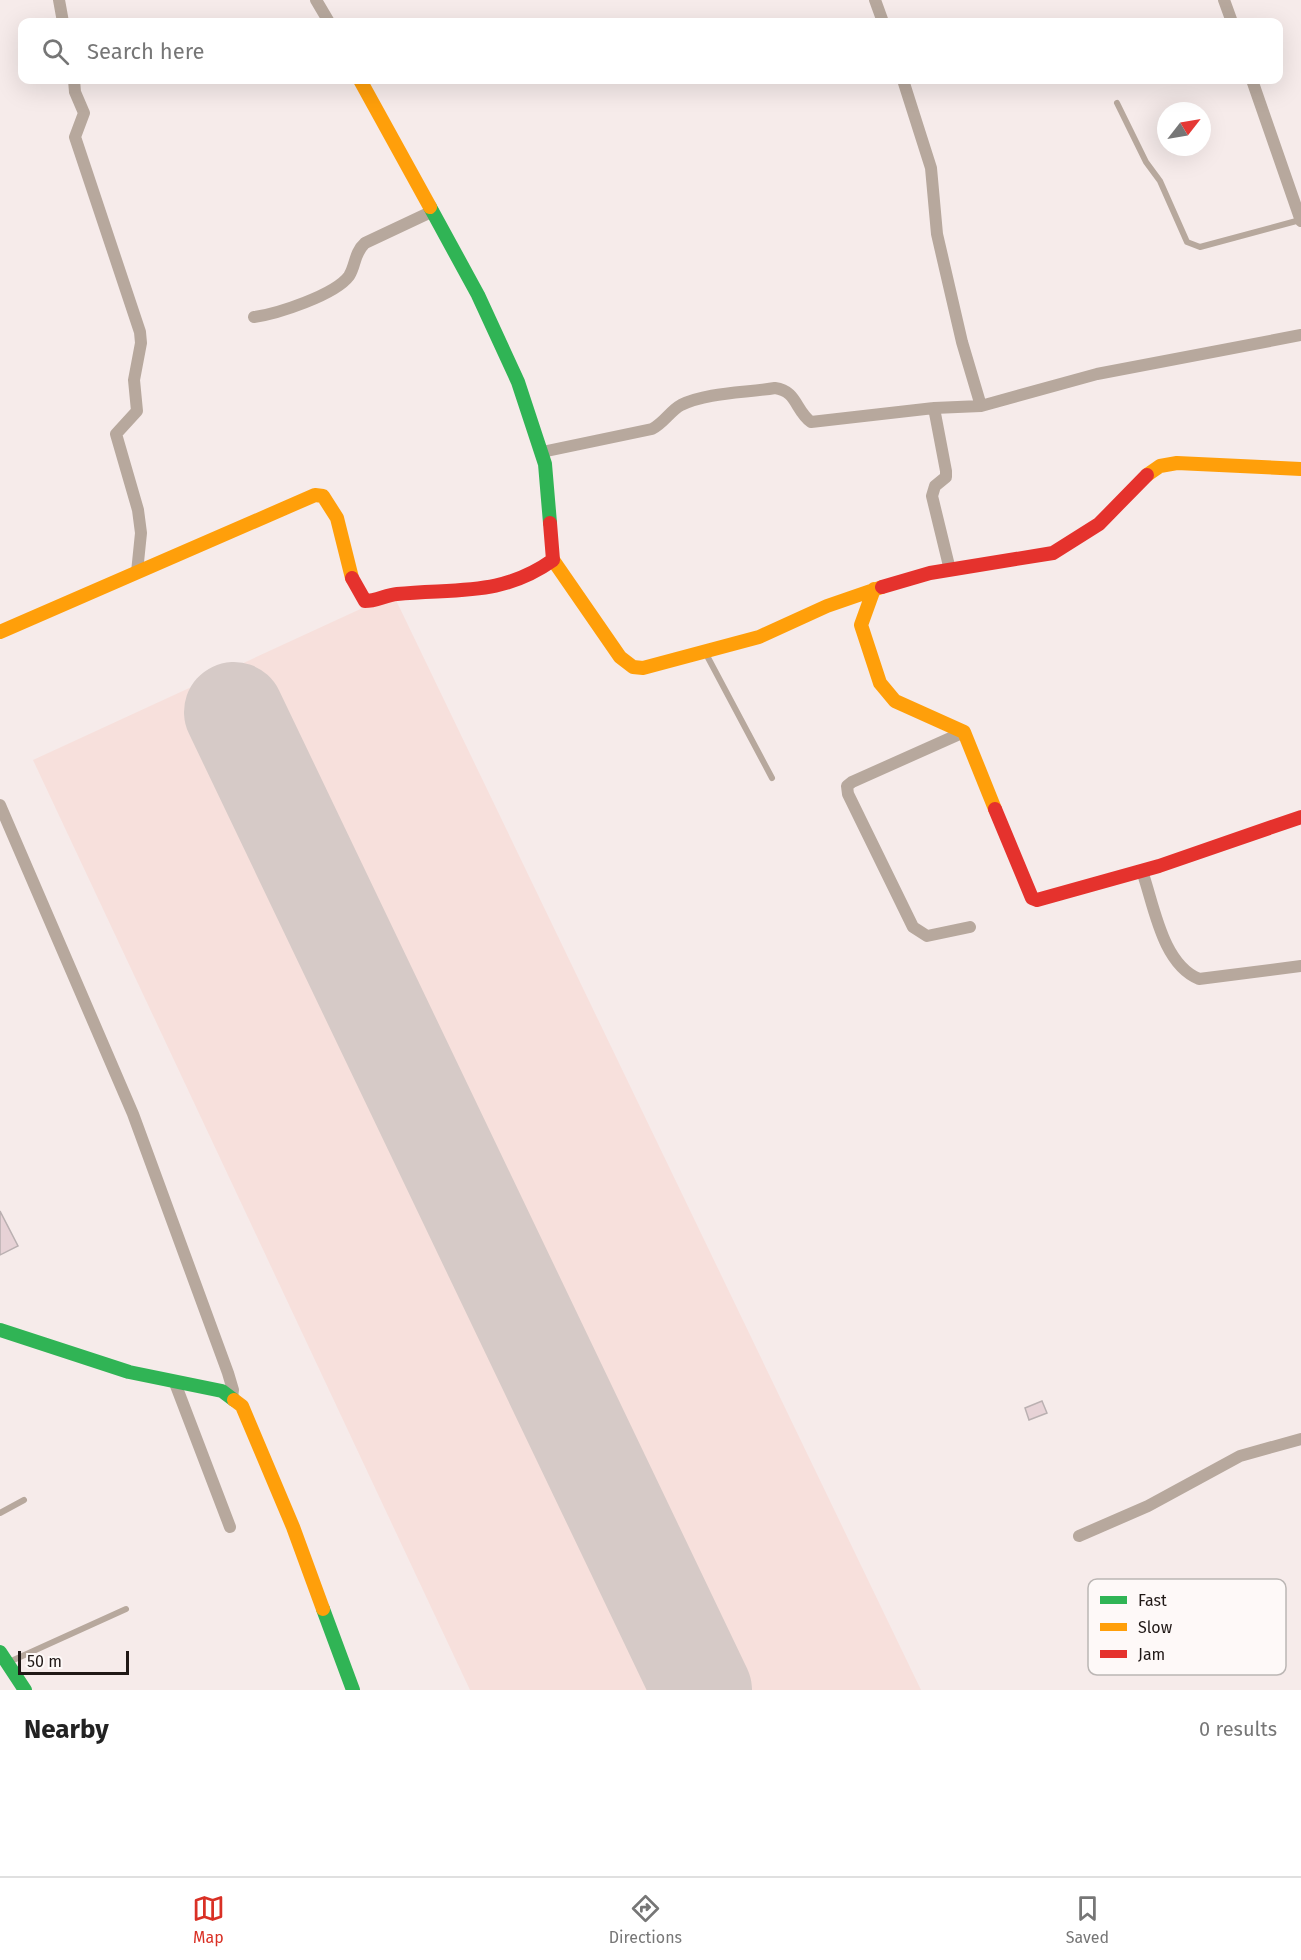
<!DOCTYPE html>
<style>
body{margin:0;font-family:"Fira Sans",sans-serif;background:#f6f6f6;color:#222}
.compass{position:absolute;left:1157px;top:102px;width:54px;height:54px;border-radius:50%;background:#fff;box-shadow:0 6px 24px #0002;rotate:59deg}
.scale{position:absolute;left:18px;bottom:15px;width:111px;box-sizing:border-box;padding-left:6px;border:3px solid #201816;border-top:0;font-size:16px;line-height:21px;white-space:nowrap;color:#201816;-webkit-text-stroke:4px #fef9f8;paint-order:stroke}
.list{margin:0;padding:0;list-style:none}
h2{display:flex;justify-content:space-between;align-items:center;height:78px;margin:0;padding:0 24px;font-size:26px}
h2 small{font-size:20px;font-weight:400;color:#767676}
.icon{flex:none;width:33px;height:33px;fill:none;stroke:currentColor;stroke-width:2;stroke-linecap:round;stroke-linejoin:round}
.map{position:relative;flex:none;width:1301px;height:1690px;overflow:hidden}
.search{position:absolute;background:#fff;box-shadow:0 6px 24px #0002;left:18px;right:18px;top:18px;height:66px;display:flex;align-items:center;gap:15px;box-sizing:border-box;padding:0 21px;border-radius:12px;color:#767676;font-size:22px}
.sheet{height:186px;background:#fff}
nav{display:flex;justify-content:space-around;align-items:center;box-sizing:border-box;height:84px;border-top:2px solid #e0e0e0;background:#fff;font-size:16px;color:#767676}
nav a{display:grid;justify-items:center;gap:3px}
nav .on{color:#d93025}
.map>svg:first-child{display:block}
</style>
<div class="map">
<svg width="1301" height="1690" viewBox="0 0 1301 1690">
<rect width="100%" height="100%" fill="#f6ebea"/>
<path fill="#f7e0dc" d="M 393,594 L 921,1690 L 470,1690 L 33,760 Z"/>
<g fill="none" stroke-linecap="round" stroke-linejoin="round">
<path stroke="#d6cac7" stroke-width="100" d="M 234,712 L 702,1690"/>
</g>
<path fill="#e7d2d6" stroke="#bab0b1" stroke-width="1.5" d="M 0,1211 L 18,1246 L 0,1255 Z
M 1042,1401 L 1047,1413 L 1029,1420 L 1025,1408 Z"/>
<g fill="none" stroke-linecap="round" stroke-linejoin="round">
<path stroke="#b7a89d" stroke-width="6" d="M 1117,103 L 1146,162 L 1160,181 L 1187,242 L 1200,247 L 1300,220
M 705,652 L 772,778
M 0,1513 L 24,1500
M 9,1662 L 126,1609"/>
<path stroke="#b7a89d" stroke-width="12" d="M 59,0 L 63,22
M 316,0 L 329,22
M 875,0 L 883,22
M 1224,0 L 1232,22
M 74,80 L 75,92 L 84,113 L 75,137 L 140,332 L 141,343 L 134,380 L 137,411 L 116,434 L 138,510 L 141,533 L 137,572
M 903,80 L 931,168 L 937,234 L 962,342 L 981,406
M 1252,80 L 1301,221
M 254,317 C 277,314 335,295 349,276 C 356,265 354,253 365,243 L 433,211
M 934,408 L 946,471 L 946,477 L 935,486 L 932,496 L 950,570
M 542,452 L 652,429 C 664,423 670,411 681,405 C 708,392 746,393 775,388 C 797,391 795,410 811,422 L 934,408 L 981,406 L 1097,374 L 1301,335
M 964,732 L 852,782 L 847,786 L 848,794 L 913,927 L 927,936 L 970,927
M 0,805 L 133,1114 L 228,1373 L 233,1390 L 232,1397
M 1142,871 C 1154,905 1162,964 1199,979 L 1301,966
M 175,1383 L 230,1527
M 1079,1536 L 1148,1506 L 1240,1456 L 1301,1439"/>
<path stroke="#30b455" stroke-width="14" d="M 430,207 L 478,295 L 518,382 L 545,464 L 550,523
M 0,1330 L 129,1372 L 222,1391 L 234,1400
M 323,1609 L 353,1690
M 0,1652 L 25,1690"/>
<path stroke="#ff9f0a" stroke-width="14" d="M 360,80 L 430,207
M 1147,475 L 1160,466 L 1177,463 L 1301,469
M 553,560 L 620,657 L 633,667 L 643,668 L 759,637 L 827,606 L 882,587
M 874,589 L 861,625 L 880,683 L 895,701 L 964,732 L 995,809
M 0,632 L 315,495 L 323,496 L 337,518 L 352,578
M 234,1400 L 242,1406 L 293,1527 L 323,1609"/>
<path stroke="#e5322d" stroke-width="14" d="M 352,578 L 365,601 C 376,601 386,595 397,594 C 456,588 501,597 553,560 L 550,523
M 882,587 L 930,573 L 1053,553 L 1099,524 L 1147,475
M 995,809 L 1032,898 L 1037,900 L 1159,866 L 1301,817"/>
</g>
<rect x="1088" y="1579" width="198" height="96" rx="9" fill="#fef9f8" stroke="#bbb6b4" stroke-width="1.5"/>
<rect x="1100" y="1596" width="27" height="8" fill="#30b455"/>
<rect x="1100" y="1623" width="27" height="8" fill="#ff9f0a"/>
<rect x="1100" y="1650" width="27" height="8" fill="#e5322d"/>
<g font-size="16" fill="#201816">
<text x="1138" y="1606">Fast</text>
<text x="1138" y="1633">Slow</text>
<text x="1138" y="1660">Jam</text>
</g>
</svg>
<svg class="compass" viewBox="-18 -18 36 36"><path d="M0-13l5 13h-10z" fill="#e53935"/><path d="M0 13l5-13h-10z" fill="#767676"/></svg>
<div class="scale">50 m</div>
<div class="search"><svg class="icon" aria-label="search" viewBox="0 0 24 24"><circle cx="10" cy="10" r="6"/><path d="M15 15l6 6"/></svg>Search here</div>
</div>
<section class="sheet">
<h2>Nearby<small>0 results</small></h2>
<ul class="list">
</ul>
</section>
<nav>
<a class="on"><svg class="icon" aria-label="map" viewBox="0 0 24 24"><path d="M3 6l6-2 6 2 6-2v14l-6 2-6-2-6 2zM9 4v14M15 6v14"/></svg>Map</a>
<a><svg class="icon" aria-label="directions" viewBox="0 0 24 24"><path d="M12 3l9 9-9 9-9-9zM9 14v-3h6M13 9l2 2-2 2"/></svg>Directions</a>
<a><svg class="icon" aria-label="saved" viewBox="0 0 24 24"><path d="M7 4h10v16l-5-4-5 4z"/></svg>Saved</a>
</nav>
